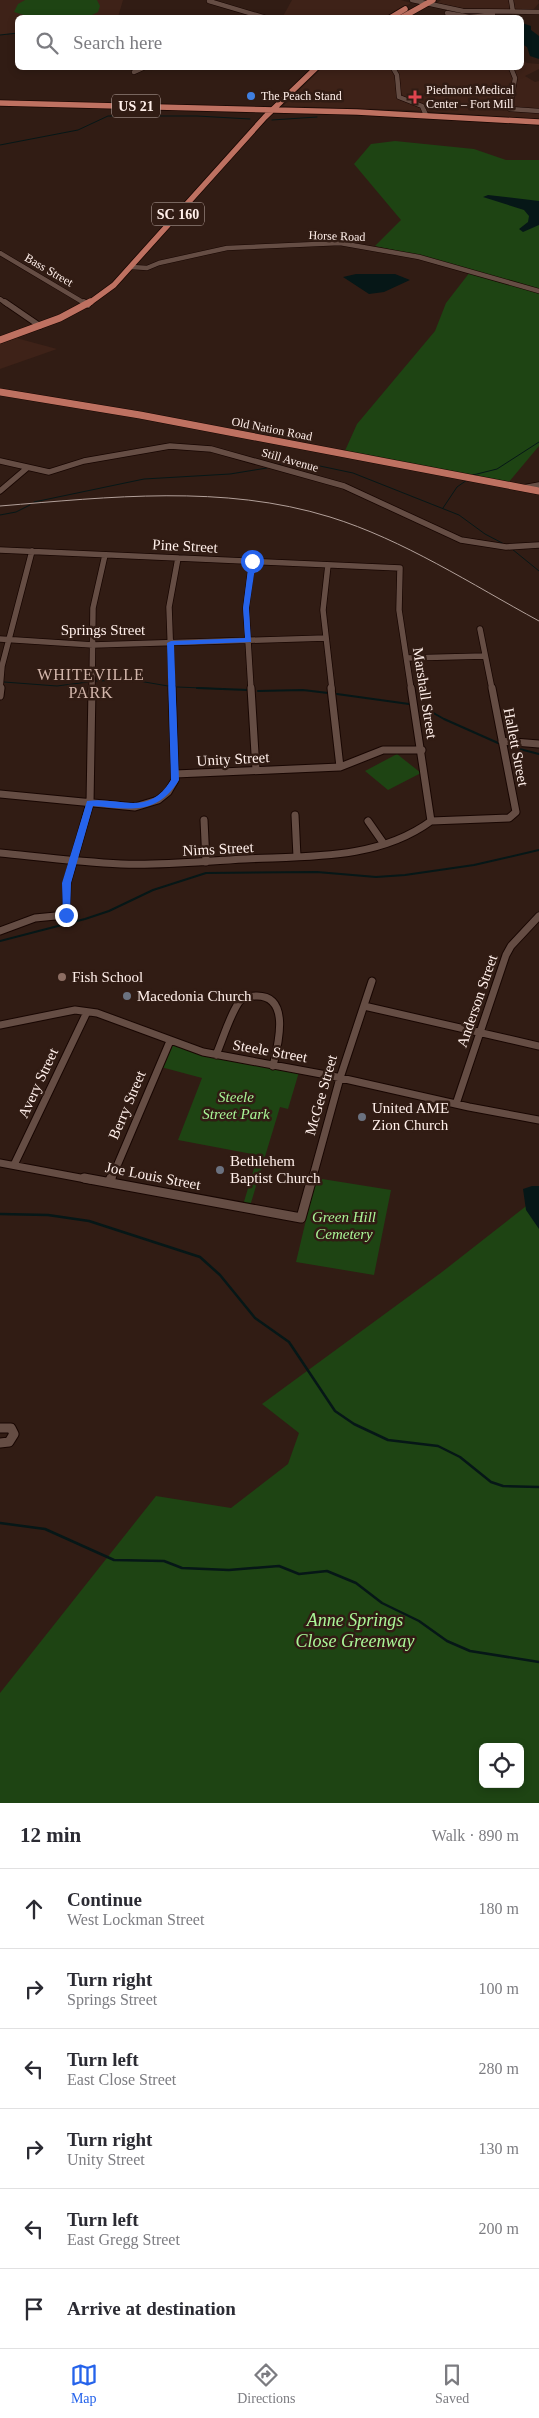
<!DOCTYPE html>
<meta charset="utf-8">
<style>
body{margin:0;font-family:"Times New Roman",serif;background:#f7f7f7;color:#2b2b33}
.controls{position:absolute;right:15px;bottom:15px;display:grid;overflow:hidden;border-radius:8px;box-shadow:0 2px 8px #0003}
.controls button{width:45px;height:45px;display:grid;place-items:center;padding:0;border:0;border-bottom:1px solid #e1e1e2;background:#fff;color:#2b2b33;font:25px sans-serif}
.stop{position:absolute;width:15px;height:15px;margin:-11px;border:4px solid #2563eb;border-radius:50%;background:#fff}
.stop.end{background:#2563eb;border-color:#fff;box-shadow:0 1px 5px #0008}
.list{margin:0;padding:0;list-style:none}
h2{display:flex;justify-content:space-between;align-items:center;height:65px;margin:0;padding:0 20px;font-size:21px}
h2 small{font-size:16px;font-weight:400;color:#7c7c81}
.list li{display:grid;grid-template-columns:32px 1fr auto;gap:15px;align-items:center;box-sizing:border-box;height:80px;padding:0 20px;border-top:1px solid #e1e1e2}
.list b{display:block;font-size:19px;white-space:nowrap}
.list p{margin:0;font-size:16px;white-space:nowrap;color:#7c7c81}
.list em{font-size:16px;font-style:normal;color:#7c7c81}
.icon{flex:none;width:28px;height:28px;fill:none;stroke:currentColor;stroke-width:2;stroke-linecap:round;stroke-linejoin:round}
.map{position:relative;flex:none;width:539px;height:1803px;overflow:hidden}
.search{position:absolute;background:#fff;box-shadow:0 2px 8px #0003;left:15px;right:15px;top:15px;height:55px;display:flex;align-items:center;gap:12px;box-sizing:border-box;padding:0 18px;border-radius:8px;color:#7c7c81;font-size:19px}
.sheet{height:545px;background:#fff}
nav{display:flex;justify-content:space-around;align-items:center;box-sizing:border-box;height:70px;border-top:1px solid #e1e1e2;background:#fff;font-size:14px;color:#7c7c81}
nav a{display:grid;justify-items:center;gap:2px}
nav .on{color:#2563eb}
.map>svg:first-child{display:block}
</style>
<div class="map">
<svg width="539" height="1803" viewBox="0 0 539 1803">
<rect width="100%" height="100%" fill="#311c14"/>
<path fill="#3e2218" d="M 0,0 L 123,0 L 118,17 L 18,18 L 17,33 L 0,35 Z
M 292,0 L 401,0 L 411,3 L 385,17 L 282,18 Z
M 441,0 L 538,0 L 539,3 L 533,10 L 485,9 L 459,8 L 437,3 Z
M 522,60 L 527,63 L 539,64 L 539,69 L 525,76 L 535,82 L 539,81 L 539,119 L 409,110 L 283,106 L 322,68 L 522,68 Z
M 15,337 L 20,339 L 57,349 L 0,369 L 0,343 Z"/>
<path fill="#1e4413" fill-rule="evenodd" d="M 25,0 L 97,0 L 100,6 L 98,12 L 88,17 L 22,17 L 24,15 L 14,12 L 18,4 Z
M 395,141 L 474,149 L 506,160 L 539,160 L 539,446 L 508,483 L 344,453 L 357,424 L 435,331 L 446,303 L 470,272 L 422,256 L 375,246 L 401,220 L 354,164 L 371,144 Z
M 397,754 L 421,773 L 388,790 L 365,771 Z
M 171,1044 L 299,1072 L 288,1109 L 280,1107 L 250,1206 L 243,1205 L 258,1155 L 178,1140 L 202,1078 L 161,1067 Z
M 316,1178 L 391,1190 L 374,1275 L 296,1262 Z
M 539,1196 L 539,1803 L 0,1803 L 0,1693 L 156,1496 L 231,1508 L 288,1464 L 299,1433 L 262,1404 L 442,1272 ZM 483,1747 L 520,1747 L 520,1784 L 483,1784 Z"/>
<path fill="#061717" d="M 522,23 L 531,26 L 531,30 L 539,36 L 539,59 L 530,56 L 527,47 L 522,44 Z
M 488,195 L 539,201 L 539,225 L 523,232 L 519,229 L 528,222 L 529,216 L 524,210 L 483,197 Z
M 356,274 L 395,274 L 410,280 L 384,292 L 369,294 L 343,277 Z
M 532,1186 L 539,1186 L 539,1229 L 526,1210 L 523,1189 Z"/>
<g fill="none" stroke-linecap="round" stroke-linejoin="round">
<path stroke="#061717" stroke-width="1" d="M 0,35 L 18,33
M 272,120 L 317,117
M 0,145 L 78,130 L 108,116 L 197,116 L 250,119
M 280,464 L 301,462 L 353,473 L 459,515 L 485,534 L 506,545
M 473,475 L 497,469 L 539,442
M 34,502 L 144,479 L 230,474 L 267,468
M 443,508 L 457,487 L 467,480
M 0,515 L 16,512 L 30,505
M 512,549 L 539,571
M 96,681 L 133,680 L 168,686
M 4,682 L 57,686 L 88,682
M 177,687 L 226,689"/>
<path stroke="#061717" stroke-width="2" d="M 197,688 L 248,690
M 258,691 L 303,690 L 328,693
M 337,694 L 409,704
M 421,706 L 444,719 L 498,743
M 508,746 L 539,754
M 0,941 L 85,919 L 109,911 L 153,890 L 206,873 L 317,872 L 376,877 L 405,875 L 474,865 L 539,850"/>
<path stroke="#061717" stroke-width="2.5" d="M 0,1214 L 48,1215 L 89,1221 L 200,1257 L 220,1275 L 255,1318 L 289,1342 L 335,1411 L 354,1424 L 388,1440 L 438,1446 L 460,1457 L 491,1482 L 503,1486 L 539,1487
M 0,1523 L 45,1529 L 114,1560 L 164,1561 L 182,1568 L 229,1570 L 279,1566 L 299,1574 L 327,1571 L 356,1583 L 382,1603 L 419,1621 L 447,1641 L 470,1651 L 539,1662"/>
<g stroke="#180602" stroke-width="5.5">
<path id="minor-far3" d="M 412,0 L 463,11 L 539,12
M 511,0 L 513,12
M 209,1 L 266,18
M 447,13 L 469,17 L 493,15
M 393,68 L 397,75 L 399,97 L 422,106 L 426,115
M 511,68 L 515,78 L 510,109 L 539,111
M 134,72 L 143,68
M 0,253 L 86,304
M 132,267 L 147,268 L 159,263 L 227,248 L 340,243 L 419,257 L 539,291
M 0,299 L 7,304"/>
</g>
<g stroke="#180602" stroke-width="7">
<path id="minor-far2" d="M 5,302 L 40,326
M 84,302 L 88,305
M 0,461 L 49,472 L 84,461 L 170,446 L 211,449 L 344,486 L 461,540 L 506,547 L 539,545
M 523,488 L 539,485
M 0,491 L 27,468
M 0,550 L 400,568 L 399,610 L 411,689
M 328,565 L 323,610 L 332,689
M 480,629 L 492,689
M 0,639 L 93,645 L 326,638
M 407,658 L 485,656
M 0,689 L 2,666 L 32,551
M 92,689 L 93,608 L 105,555
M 172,689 L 169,607 L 178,558
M 251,689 L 246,608 L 252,561"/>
</g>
<g stroke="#180602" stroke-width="9">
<path id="minor-far1" d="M 251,688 L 256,770
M 331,688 L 340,767
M 411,688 L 431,821
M 0,696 L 1,688
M 502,741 L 539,744
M 175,774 L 340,767 L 383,750 L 422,750
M 0,794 L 135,807 L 158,800 L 168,792 L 175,780 L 172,688
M 295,815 L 297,857
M 204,820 L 206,862
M 368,821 L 384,844
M 431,821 L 509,818 L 516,812 L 492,688
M 0,853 C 40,857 80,862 121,864 C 162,866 204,861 245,859 C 308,856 378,860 431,821
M 0,931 L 35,918 L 66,915 L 67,883 L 90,803 L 92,688
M 364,1006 L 539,1046
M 0,1025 L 75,1010 L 97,1013 L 203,1052 L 332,1076 L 469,1107 L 539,1120
M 216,1055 C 223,1039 229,1017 239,1002 C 243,997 250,996 257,996 C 291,996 278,1045 273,1066
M 456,1104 L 506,955 L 511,946 L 539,916
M 0,1163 L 91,1180
M 14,1165 L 87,1012
M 111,1180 L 170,1041
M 312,1180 L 340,1078 L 372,981"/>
</g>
<g stroke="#180602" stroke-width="11">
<path id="minor" d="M 84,1178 L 301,1218 L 312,1178
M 110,1181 L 111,1178
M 0,1428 L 11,1428 L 14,1434 L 9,1442 L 0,1443"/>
</g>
<g stroke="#180602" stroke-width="7">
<path id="major-far1" d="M 390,18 L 405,9
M 401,18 L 433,0
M 0,103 L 357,112 L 539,122
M 88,304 L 114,285 L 265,117 L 316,68"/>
</g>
<g stroke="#180602" stroke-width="8">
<path id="major" d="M 0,340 L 60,318 L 90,302
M 0,392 L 140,415 L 539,491"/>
</g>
<use href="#minor-far3" stroke="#654d44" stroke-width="4.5"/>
<use href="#minor-far2" stroke="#654d44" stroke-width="5.5"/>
<use href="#minor-far1" stroke="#654d44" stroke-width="7"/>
<use href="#minor" stroke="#654d44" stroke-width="9"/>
<use href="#major-far1" stroke="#be7161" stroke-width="5.5"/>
<use href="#major" stroke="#be7161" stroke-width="7"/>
<path stroke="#b2a09a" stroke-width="1" d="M 0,506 C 110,497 223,484 330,517 C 404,540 471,584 539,621"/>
</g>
<path fill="#2563eb" d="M 252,559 L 256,561 L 249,608 L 251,642 L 174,645 L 179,780 C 157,816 129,809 93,806 L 71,883 L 70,915 L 63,917 L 62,883 L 87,801 C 120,796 148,818 171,780 L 167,643 L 171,641 L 245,638 L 243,608 L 249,561 Z"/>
<circle fill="#3f7fe0" stroke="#311c14" stroke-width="2" cx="251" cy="96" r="5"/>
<path fill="#e0444e" stroke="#311c14" stroke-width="2" d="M412.5 89.5h5v5h5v5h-5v5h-5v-5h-5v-5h5z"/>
<circle fill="#8d6e63" stroke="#311c14" stroke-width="2" cx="62" cy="977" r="5"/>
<g fill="#6b7280" stroke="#311c14" stroke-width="2">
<circle cx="127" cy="996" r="5"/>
<circle cx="362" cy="1117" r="5"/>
<circle cx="220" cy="1170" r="5"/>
</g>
<g text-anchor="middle" stroke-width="5" stroke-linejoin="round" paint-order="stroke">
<g font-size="12" fill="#ffefea" stroke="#311c14" text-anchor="start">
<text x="426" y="94">Piedmont Medical<tspan x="426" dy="14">Center – Fort Mill</tspan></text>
<text x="261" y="100">The Peach Stand</text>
</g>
<g font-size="12" fill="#ffefea" stroke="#311c14">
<text transform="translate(337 236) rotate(2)" y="4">Horse Road</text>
<text transform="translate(49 270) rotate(30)" y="4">Bass Street</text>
<text transform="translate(272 429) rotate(11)" y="4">Old Nation Road</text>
<text transform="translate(290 460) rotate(16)" y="4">Still Avenue</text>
</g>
<g fill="#311c14" stroke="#c1b0aa" stroke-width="1">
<rect x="112" y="94.5" width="48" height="23" rx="4"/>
<rect x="152" y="202.5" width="52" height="23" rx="4"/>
</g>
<g font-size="14" font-weight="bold" fill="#ffefea">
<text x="136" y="111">US 21</text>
<text x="178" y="219">SC 160</text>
</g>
<g font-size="15" fill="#ffefea" stroke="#311c14">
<text transform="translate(185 546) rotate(3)" y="5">Pine Street</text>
<text x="103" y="635">Springs Street</text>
<text transform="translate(425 693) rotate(81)" y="5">Marshall Street</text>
<text transform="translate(516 747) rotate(79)" y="5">Hallett Street</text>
<text transform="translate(233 759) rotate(-3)" y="5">Unity Street</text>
<text transform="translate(218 849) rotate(-3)" y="5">Nims Street</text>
<text transform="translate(477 1001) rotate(-71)" y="5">Anderson Street</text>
<text transform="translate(270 1051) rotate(10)" y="5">Steele Street</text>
<text transform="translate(38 1083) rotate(-65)" y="5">Avery Street</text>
<text transform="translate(321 1095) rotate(-74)" y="5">McGee Street</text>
<text transform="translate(127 1105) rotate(-67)" y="5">Berry Street</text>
<text transform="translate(153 1176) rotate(11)" y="5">Joe Louis Street</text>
</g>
<g font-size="15" fill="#ffefea" stroke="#311c14" text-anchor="start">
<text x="72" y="982">Fish School</text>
<text x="137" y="1001">Macedonia Church</text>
<text x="372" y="1113">United AME<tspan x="372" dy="17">Zion Church</tspan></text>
<text x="230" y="1166">Bethlehem<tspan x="230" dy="17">Baptist Church</tspan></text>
</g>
<g font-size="15" font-style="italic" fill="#aaf697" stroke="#311c14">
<text x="236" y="1102">Steele<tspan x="236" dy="17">Street Park</tspan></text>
<text x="344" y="1222">Green Hill<tspan x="344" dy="17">Cemetery</tspan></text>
</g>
<g font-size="16" letter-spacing="1" fill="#d4b7ac" stroke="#311c14">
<text x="91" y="680">WHITEVILLE<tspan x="91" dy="18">PARK</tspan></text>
</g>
<g font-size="18" font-style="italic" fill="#aaf697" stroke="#311c14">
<text x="355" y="1626">Anne Springs<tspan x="355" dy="21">Close Greenway</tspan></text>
</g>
</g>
</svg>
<div class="controls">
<button><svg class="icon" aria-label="locate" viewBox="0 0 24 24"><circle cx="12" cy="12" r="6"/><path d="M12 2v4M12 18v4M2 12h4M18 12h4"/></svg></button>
</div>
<div class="stop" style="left:252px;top:561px"></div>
<div class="stop end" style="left:66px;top:915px"></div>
<div class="search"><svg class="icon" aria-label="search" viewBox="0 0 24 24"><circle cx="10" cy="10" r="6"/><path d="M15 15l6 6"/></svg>Search here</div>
</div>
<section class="sheet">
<h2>12 min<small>Walk · 890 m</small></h2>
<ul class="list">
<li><svg class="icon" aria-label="ahead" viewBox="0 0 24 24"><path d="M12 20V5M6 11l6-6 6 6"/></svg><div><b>Continue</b><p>West Lockman Street</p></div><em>180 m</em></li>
<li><svg class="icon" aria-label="right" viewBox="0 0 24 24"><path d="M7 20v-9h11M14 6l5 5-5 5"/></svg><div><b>Turn right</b><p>Springs Street</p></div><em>100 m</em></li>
<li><svg class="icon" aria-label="left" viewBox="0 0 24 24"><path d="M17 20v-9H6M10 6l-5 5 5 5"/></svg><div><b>Turn left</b><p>East Close Street</p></div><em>280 m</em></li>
<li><svg class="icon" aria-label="right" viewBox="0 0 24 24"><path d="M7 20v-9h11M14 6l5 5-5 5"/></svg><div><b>Turn right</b><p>Unity Street</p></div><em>130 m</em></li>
<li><svg class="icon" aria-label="left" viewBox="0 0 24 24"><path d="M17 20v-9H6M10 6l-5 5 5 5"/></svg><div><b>Turn left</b><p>East Gregg Street</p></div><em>200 m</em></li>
<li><svg class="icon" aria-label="arrive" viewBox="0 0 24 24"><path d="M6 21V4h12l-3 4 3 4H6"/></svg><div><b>Arrive at destination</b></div></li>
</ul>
</section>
<nav>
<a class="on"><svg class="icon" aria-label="map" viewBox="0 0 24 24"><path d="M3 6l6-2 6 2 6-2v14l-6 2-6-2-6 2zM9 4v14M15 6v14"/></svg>Map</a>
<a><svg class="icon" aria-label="directions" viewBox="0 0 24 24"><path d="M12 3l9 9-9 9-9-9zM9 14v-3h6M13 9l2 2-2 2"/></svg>Directions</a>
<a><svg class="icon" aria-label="saved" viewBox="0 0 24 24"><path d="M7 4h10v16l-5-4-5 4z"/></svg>Saved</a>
</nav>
